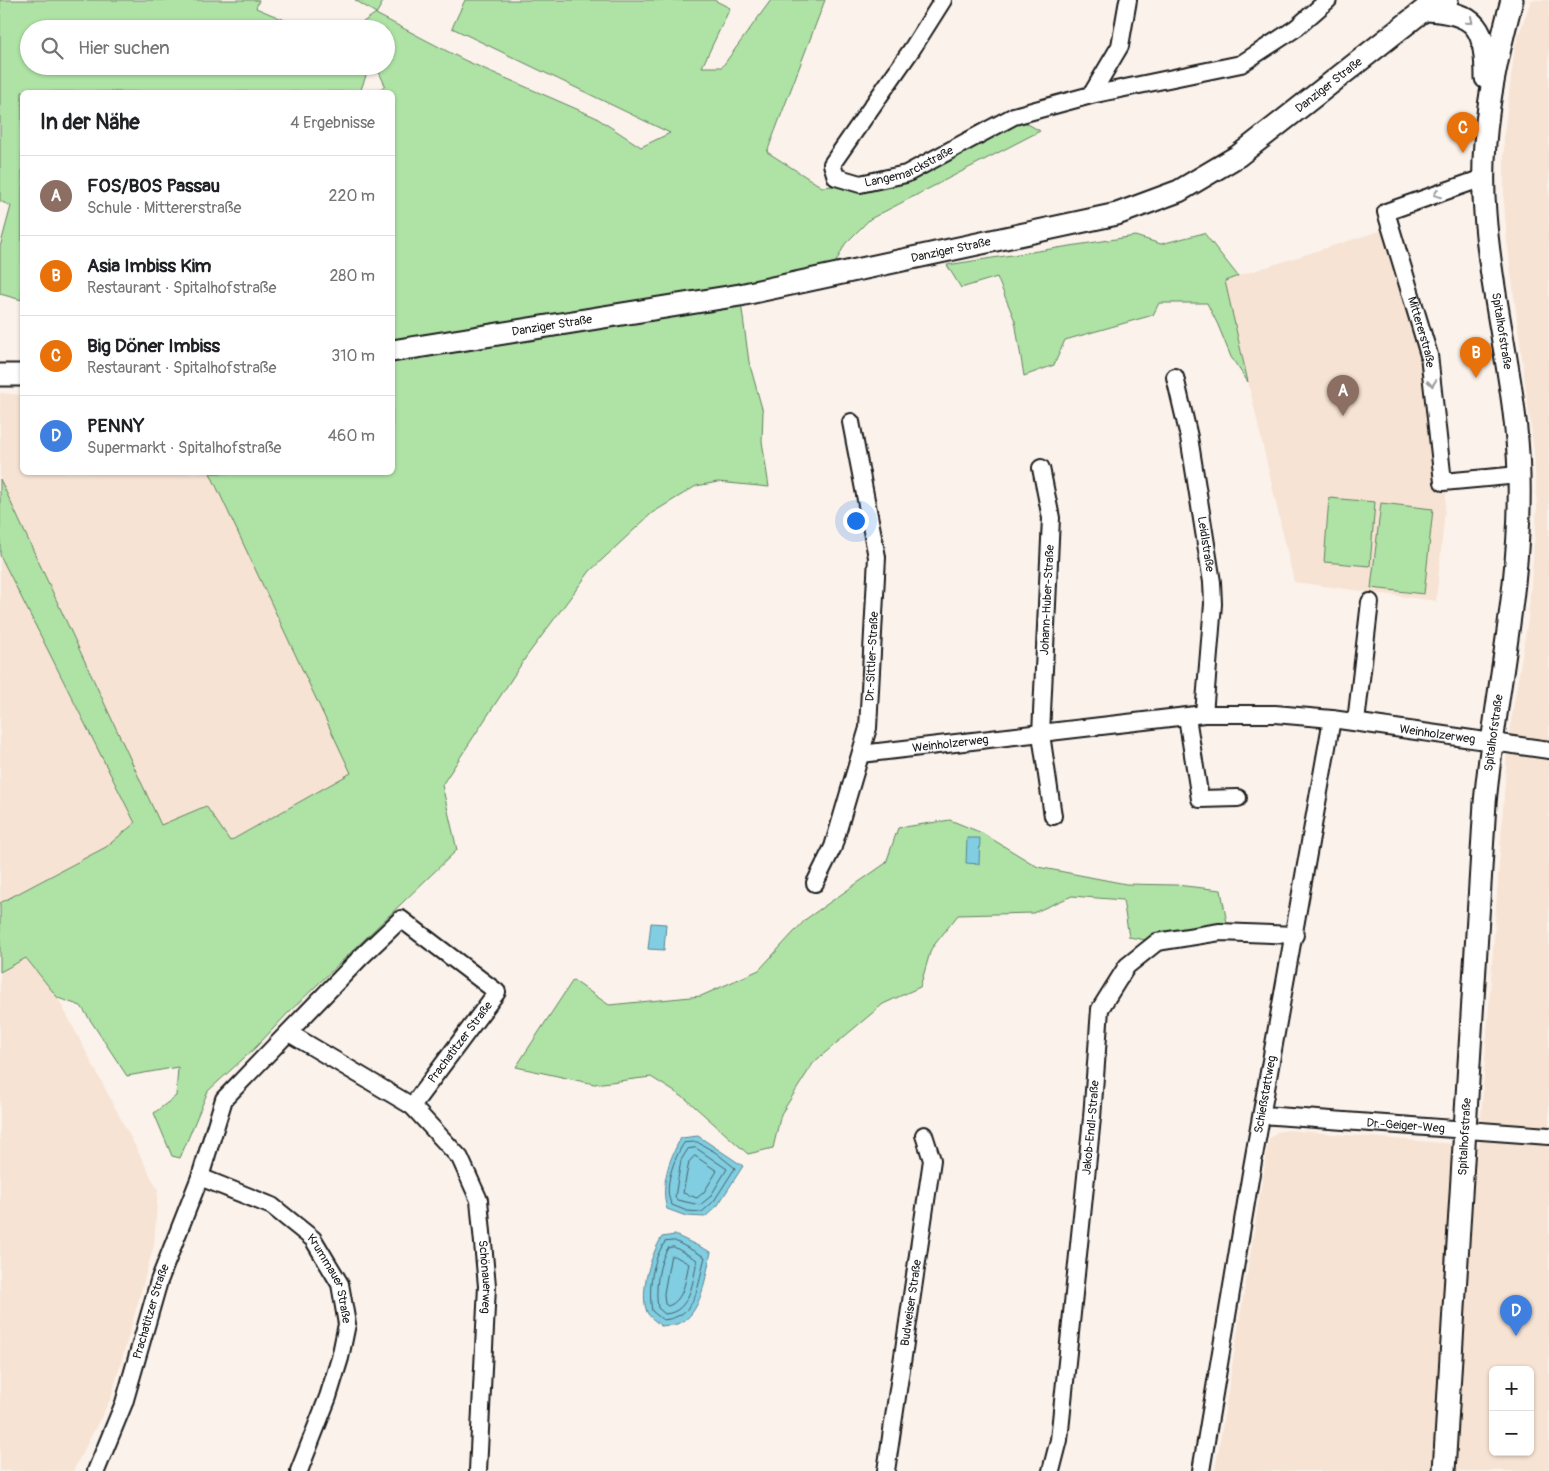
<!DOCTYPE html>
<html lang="de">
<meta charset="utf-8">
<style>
body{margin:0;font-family:Pangolin,sans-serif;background:#f6f6f6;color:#202124}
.controls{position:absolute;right:15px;bottom:15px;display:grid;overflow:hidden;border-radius:8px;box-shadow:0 1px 4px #0004}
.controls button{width:45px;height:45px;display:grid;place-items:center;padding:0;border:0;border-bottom:1px solid #e0e0e0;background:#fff;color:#202124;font:25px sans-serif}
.you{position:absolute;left:855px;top:520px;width:18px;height:18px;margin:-12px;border:4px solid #fff;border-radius:50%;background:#1a73e8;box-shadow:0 0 0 8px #1a73e833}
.badge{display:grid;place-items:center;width:32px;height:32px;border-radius:50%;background:#1c1c1c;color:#fff;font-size:16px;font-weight:700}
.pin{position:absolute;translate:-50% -41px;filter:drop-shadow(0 1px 2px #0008)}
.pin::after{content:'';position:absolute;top:26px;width:18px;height:15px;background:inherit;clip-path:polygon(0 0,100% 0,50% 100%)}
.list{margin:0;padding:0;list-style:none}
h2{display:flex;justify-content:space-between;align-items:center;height:65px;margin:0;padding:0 20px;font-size:21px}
h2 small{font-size:16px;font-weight:400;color:#757577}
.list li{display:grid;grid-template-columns:32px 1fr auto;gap:15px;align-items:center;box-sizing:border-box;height:80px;padding:0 20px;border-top:1px solid #e0e0e0}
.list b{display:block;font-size:19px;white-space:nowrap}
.list p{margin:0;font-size:16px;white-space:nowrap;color:#757577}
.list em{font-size:16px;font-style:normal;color:#757577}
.icon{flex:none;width:28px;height:28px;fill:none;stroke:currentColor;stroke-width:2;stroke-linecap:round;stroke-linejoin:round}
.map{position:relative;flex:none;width:1549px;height:1471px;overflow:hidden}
.search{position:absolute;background:#fff;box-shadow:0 1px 4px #0004;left:20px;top:20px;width:375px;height:55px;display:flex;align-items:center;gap:12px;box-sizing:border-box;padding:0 18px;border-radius:28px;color:#757577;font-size:19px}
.panel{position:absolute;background:#fff;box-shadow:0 1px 4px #0004;left:20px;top:90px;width:375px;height:385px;border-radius:8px}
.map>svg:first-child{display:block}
</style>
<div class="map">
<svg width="1549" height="1471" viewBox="0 0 1549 1471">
<rect width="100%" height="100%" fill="#fbf2eb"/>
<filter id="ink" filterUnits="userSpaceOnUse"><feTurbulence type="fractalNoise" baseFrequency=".02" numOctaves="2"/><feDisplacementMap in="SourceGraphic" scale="10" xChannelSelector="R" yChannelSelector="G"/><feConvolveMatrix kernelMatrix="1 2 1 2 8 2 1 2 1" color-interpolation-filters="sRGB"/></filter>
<g filter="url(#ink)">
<path fill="#f6e3d3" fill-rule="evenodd" d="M 1531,0 L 1549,0 L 1549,1471 L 1215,1471 L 1269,1139 L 1277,1132 L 1287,1130 L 1479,1146 L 1508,739 L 1528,620 L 1537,508 L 1534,451 L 1507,241 L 1504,202 L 1504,134 L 1515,46 ZM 1493,1370 L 1530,1370 L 1530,1452 L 1493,1452 Z
M 1386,229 L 1419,332 L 1435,450 L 1438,488 L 1447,489 L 1436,601 L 1294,582 L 1225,280 Z
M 0,393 L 22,395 L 22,472 L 212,473 L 220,481 L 351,773 L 229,841 L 161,825 L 0,479 Z
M 0,555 L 135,823 L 106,847 L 0,903 Z
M 26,958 L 58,998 L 158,1190 L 154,1245 L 111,1398 L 73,1471 L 0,1471 L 0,972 Z"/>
<path fill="#aee3a5" stroke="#658060" d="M 0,0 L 259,0 L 256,8 L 306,29 L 29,29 L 29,66 L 350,66 L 367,73 L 360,92 L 22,92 L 22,300 L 0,294 L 0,247 L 11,206 L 0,201 Z
M 355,0 L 384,0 L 376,14 L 464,60 L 595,117 L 641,147 L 670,133 L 452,28 L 465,0 L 714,0 L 730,8 L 702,67 L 722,67 L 771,0 L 825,0 L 767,152 L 822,187 L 860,184 L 906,174 L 1014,116 L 1040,131 L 870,219 L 845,244 L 829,276 L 740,295 L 749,362 L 763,412 L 762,441 L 769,487 L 718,482 L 696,486 L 652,513 L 590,571 L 526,657 L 442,785 L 457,850 L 288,1013 L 256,1047 L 208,1091 L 180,1158 L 172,1156 L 154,1113 L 176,1096 L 178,1067 L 127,1076 L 81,1006 L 58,998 L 26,958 L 0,972 L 0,903 L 106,847 L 135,823 L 0,555 L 0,479 L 161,825 L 206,806 L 230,841 L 351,773 L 210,473 L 392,472 L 392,92 L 377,92 L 385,85 L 376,66 L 386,66 L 386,29 L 358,29 L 356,27 L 376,13 Z
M 1204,233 L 1238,276 L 1225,281 L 1248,382 L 1231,357 L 1218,325 L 1207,303 L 1159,303 L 1153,315 L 1065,340 L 1054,365 L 1024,376 L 1015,321 L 997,277 L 961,288 L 947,265 L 1135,236 L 1161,244 Z
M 1329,498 L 1375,502 L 1370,566 L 1324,562 Z
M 1381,503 L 1433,509 L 1424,594 L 1371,588 Z
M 950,820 L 982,833 L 1038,867 L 1126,884 L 1176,885 L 1221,890 L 1228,929 L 1151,941 L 1129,937 L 1123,900 L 1072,896 L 1033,913 L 958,915 L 931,949 L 920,987 L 883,1004 L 814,1062 L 781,1114 L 773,1148 L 748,1154 L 686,1099 L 651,1077 L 594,1084 L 516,1067 L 573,980 L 609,1005 L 701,996 L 759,970 L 806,919 L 886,863 L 898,828 Z"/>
<path fill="#81cde1" stroke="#598692" d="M 967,838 L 980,838 L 979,864 L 966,863 Z
M 651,923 L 666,924 L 664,950 L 648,949 Z
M 698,1136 L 743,1166 L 718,1205 L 705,1217 L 686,1216 L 667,1209 C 660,1185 669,1159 681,1138 Z
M 675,1235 L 711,1252 C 706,1273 702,1317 677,1324 C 672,1325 666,1325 661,1326 C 657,1322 649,1317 647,1312 C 639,1292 651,1254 662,1237 Z"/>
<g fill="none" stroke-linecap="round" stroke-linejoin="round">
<path stroke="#44636b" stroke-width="1" d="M 697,1142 L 715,1152 L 735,1168 L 714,1201 L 702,1212 L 687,1211 L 672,1205 C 662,1189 674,1158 684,1143 Z
M 696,1148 L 727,1169 L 710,1197 L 700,1205 L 677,1200 L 675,1197 L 681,1160 L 688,1149 Z
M 695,1156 L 717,1171 L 704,1192 L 697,1198 L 683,1193 L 689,1162 Z
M 675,1241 L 705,1257 C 698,1283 698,1317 663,1320 L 652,1311 C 648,1289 652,1260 665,1242 Z
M 674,1247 L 697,1260 C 693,1280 691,1312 665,1314 L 658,1308 C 655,1290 658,1263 668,1248 Z
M 671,1256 L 675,1256 L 689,1264 C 685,1279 685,1300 668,1306 L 665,1304 L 664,1294 Z"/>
<g stroke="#1c1c1c" stroke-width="20">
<g id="minor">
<path id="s1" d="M 943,0 L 912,49 L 832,164 L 836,177 L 860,184 L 906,174 L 1014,116 L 1091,95 L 1241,64 L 1296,28 L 1328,0"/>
<path d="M 1091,95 L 1120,46 L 1128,0"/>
<path id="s2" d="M 1483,178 L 1386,212 L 1429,355 L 1443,482 L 1519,475"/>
<path id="s3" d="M 1175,377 L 1189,437 L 1212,582 L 1213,604 L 1204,714"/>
<path d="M 1041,468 L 1051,518 L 1041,734 L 1053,816"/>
<path d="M 1187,717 L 1200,799 L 1238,798"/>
<path d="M 1356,722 L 1370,602"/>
<path id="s4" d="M 861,754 L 1204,714 L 1275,714 L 1332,719 L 1549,750"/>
<path id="s5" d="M 815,883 L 833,847 L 868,728 L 877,557 L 851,422"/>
<path id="s6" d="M 412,1106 L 460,1158 L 479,1200 L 487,1286 L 478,1471"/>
<path id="s7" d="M 1262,1115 L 1549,1136"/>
<path id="s8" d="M 200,1177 L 272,1206 L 313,1239 L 340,1284 L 347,1324 L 340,1358 L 328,1397 L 299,1471"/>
<path id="s9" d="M 96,1471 L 124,1403 L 159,1281 L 200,1177 L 224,1099 L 360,958 L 401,919 L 497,992 L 412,1106 L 289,1033"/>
<path id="s10" d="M 886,1471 L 932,1160 L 924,1135"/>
<path id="s11" d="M 1051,1471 L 1059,1440 L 1092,1118 L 1100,1009 L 1127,966 L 1157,942 L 1220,932 L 1295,935"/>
<path id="s12" d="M 1201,1471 L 1251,1173 L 1332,719"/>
</g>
</g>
<g stroke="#1c1c1c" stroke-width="25">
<g id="tertiary">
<path d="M 1427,10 C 1477,13 1486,28 1486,78"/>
<path id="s13" d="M 392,351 L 740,295 L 1117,214 L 1179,191 L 1238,156 L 1424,10 L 1447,0"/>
<path d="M 0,375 L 22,375"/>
<path id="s14" d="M 1444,1471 L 1485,803 C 1495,694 1522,586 1519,475 C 1517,387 1491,301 1485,213 C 1479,140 1493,70 1512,0"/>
</g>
</g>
<use href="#minor" stroke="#fff" stroke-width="16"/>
<use href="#tertiary" stroke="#fff" stroke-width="21"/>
</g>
<defs><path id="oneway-chevron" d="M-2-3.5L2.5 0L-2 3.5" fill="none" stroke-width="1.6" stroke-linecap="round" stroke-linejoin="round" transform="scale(1.25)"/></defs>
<g stroke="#999">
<use href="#oneway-chevron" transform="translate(1470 21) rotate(41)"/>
<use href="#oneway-chevron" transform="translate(1437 194) rotate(160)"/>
<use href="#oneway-chevron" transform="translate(1432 383) rotate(84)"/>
</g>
</g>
<g text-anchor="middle" stroke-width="4" stroke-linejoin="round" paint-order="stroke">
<g font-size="12" fill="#1c1c1c" stroke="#fff">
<text dy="4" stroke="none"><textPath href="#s13" startOffset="988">Danziger Straße</textPath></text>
<text dy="4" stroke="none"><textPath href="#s1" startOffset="289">Langemarckstraße</textPath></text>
<text dy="4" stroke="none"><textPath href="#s13" startOffset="568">Danziger Straße</textPath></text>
<text dy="4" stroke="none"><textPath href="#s13" startOffset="162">Danziger Straße</textPath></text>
<text transform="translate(1502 331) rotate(81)" y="4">Spitalhofstraße</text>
<text dy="4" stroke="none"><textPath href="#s2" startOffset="228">Mittererstraße</textPath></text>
<text dy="4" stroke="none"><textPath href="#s3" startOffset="170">Leidlstraße</textPath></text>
<text transform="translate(1047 600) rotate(-87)" y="4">Johann-Huber-Straße</text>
<text dy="4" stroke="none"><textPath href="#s5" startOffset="236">Dr.-Sittler-Straße</textPath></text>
<text dy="4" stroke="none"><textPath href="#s14" startOffset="740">Spitalhofstraße</textPath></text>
<text dy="4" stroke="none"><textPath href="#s4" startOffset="580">Weinholzerweg</textPath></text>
<text dy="4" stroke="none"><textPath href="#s4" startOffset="90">Weinholzerweg</textPath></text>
<text transform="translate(460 1042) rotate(-53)" y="4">Prachatitzer Straße</text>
<text dy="4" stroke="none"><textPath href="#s12" startOffset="382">Schießstattweg</textPath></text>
<text dy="4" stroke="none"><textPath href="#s7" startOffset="144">Dr.-Geiger-Weg</textPath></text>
<text dy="4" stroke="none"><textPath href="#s11" startOffset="346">Jakob-Endl-Straße</textPath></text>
<text dy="4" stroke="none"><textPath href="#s14" startOffset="335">Spitalhofstraße</textPath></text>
<text dy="4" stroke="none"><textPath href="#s6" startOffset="194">Schönauerweg</textPath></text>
<text dy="4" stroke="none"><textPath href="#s8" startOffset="174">Krummauer Straße</textPath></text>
<text dy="4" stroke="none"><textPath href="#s10" startOffset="170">Budweiser Straße</textPath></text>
<text dy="4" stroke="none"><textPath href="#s9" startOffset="169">Prachatitzer Straße</textPath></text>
</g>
</g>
</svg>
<div class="controls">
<button>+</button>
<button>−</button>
</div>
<div class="you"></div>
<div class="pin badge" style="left:1343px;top:416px;background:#8d6e63">A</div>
<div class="pin badge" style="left:1476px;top:378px;background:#e8710a">B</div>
<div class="pin badge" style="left:1463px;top:153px;background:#e8710a">C</div>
<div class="pin badge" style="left:1516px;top:1336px;background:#3f7fe0">D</div>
<div class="search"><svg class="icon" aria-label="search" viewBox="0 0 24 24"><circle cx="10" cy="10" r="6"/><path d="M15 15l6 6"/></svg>Hier suchen</div>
<section class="panel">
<h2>In der Nähe<small>4 Ergebnisse</small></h2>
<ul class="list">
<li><span class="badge" style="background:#8d6e63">A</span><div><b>FOS/BOS Passau</b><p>Schule · Mittererstraße</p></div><em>220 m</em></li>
<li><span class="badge" style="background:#e8710a">B</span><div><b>Asia Imbiss Kim</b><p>Restaurant · Spitalhofstraße</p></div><em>280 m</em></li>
<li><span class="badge" style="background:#e8710a">C</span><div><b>Big Döner Imbiss</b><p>Restaurant · Spitalhofstraße</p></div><em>310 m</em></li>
<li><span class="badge" style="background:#3f7fe0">D</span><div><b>PENNY</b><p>Supermarkt · Spitalhofstraße</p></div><em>460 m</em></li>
</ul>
</section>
</div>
